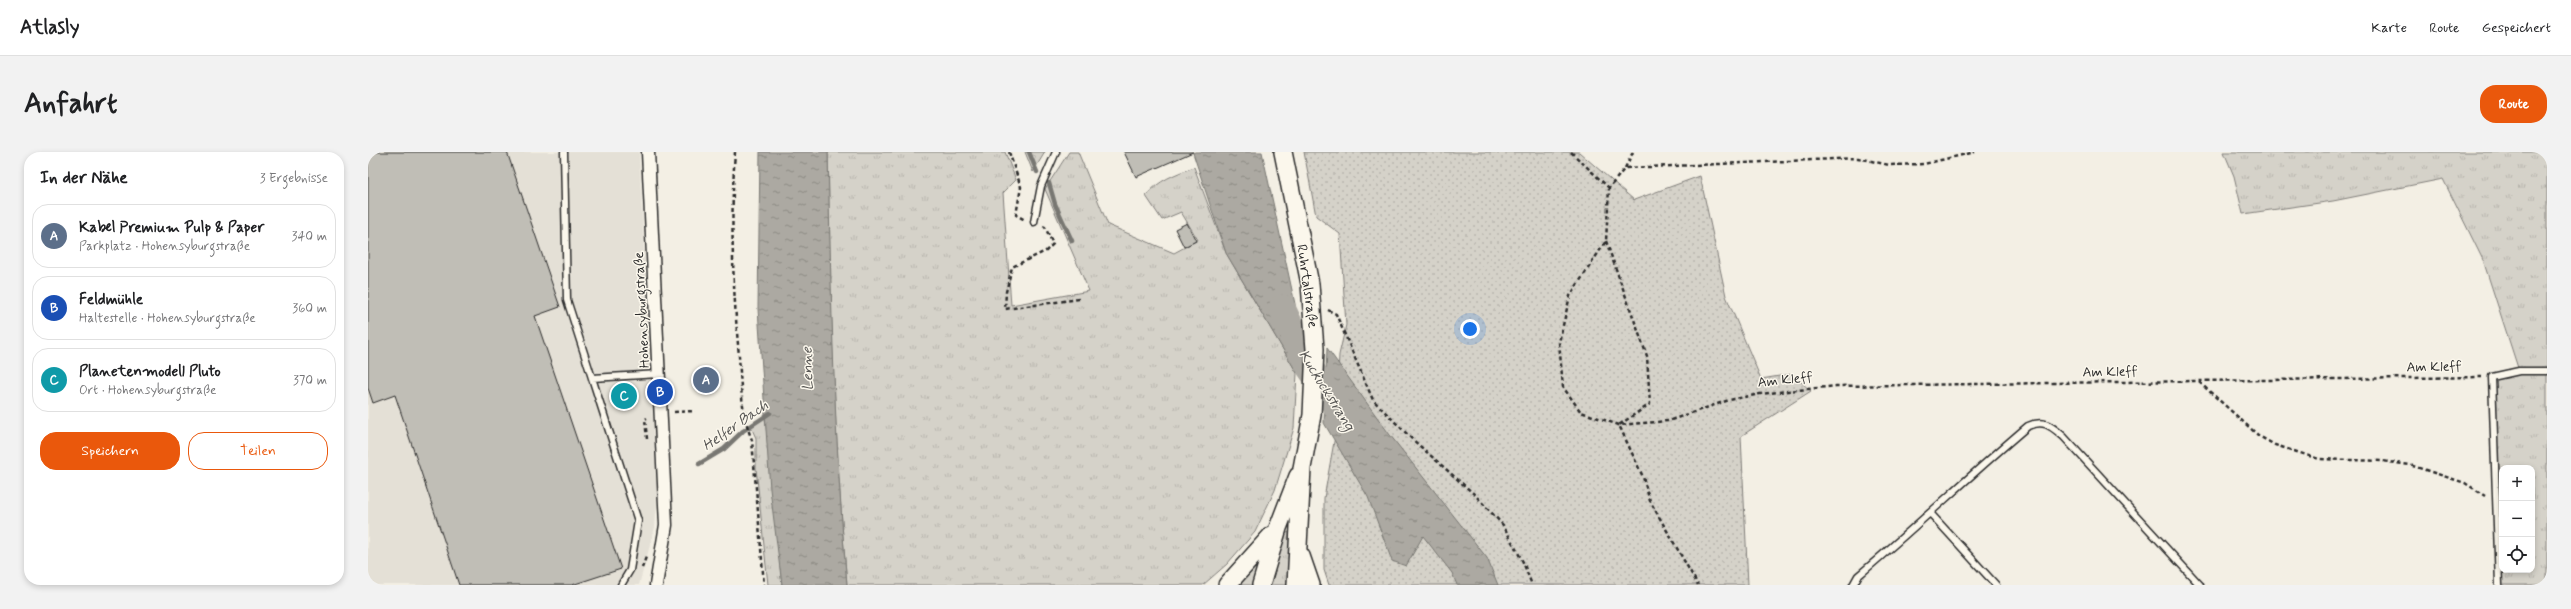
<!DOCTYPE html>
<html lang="de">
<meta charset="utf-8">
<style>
body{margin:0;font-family:Mynerve,sans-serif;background:#f2f2f2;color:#202124}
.controls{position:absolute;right:12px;bottom:12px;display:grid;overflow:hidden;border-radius:8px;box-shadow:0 2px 6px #0003}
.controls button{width:36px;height:36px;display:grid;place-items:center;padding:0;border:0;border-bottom:1px solid #e0e0e0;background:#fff;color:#202124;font:20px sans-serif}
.you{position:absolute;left:1102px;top:177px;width:14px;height:14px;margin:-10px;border:3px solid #fff;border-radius:50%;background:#1a73e8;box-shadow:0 0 0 6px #1a73e833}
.badge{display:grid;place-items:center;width:26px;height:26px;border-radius:50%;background:#ea580c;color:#fff;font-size:13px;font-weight:700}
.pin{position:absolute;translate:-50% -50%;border:2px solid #fff;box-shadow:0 1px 4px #0006}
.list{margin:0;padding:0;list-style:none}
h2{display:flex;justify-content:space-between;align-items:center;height:52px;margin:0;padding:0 16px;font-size:17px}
h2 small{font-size:13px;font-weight:400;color:#757577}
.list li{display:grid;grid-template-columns:26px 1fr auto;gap:12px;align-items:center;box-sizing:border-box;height:64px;margin:0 8px 8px;padding:0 8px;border:1px solid #e0e0e0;border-radius:16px}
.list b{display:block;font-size:15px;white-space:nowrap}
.list p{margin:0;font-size:13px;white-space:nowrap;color:#757577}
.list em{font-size:13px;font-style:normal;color:#757577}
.actions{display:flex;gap:8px;padding:12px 16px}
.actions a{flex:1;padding:9px 0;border:1px solid #ea580c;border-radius:16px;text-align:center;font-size:14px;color:#ea580c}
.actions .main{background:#ea580c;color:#fff}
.icon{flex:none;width:22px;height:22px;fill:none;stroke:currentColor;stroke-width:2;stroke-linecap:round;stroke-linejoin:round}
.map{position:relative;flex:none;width:2179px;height:433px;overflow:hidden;border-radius:16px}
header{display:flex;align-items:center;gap:24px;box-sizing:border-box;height:56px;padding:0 20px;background:#fff;border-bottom:1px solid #e0e0e0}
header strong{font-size:19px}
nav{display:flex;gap:22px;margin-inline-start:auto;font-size:14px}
.intro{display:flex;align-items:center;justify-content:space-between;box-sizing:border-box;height:96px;padding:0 24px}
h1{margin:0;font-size:28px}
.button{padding:10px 18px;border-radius:16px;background:#ea580c;color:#fff;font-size:14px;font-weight:700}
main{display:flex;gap:24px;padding:0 24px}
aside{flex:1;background:#fff;border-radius:16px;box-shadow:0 2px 6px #0003}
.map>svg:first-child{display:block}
</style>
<header>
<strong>Atlasly</strong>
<nav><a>Karte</a><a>Route</a><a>Gespeichert</a></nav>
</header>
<div class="intro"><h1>Anfahrt</h1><a class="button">Route</a></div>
<main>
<aside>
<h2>In der Nähe<small>3 Ergebnisse</small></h2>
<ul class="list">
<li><span class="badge" style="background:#5c6f8a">A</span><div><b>Kabel Premium Pulp &amp; Paper</b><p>Parkplatz · Hohensyburgstraße</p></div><em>340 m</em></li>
<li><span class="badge" style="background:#1a4fb4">B</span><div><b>Feldmühle</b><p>Haltestelle · Hohensyburgstraße</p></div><em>360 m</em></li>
<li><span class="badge" style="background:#0f9aa8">C</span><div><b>Planetenmodell Pluto</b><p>Ort · Hohensyburgstraße</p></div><em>370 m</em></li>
</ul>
<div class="actions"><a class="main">Speichern</a><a>Teilen</a></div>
</aside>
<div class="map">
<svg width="2179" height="433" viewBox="0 0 2179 433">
<defs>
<pattern id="grass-tufts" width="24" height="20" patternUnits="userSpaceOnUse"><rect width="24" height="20" fill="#d5d2c9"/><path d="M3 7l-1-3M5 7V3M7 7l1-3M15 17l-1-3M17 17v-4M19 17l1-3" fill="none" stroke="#b7b4ad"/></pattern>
<pattern id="forest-crowns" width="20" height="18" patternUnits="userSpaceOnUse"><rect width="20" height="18" fill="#d5d2c9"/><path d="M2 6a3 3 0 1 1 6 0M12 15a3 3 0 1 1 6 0" fill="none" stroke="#b7b4ad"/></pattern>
<pattern id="park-dots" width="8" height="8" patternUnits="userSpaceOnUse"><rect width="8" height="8" fill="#d5d2c9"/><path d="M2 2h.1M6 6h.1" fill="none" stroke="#b7b4ad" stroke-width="1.8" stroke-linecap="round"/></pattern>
<pattern id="water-ripples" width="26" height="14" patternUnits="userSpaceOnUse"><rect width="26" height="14" fill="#aca9a2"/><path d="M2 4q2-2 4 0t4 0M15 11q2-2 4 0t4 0" fill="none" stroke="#8c8a84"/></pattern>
</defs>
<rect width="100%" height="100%" fill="#f3efe4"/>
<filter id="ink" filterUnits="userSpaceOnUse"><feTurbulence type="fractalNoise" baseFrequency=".025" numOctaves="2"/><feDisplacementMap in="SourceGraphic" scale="8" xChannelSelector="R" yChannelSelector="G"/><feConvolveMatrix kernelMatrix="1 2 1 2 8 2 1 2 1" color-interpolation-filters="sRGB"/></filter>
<g filter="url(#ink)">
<path fill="#e4e0d6" d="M 0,0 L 271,0 L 289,344 L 287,375 L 271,433 L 0,433 Z"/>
<path fill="url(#grass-tufts)" stroke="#807e7a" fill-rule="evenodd" d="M 460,0 L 637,0 L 648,28 L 635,41 L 643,153 L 721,139 L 677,37 L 701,0 L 710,0 L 740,73 L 806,101 L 830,88 L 813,60 L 794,68 L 778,44 C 790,28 808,22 826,15 L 858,101 L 929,221 L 926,276 L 907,338 L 887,380 L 859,412 L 835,433 L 479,433 C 466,289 462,145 460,0 Z
M 1856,0 L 2179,0 L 2179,433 L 2134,433 L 2124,225 L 2151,219 L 2115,108 L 2075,27 L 1965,49 L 1875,62 L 1866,24 ZM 2134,316 L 2164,316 L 2164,418 L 2134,418 Z
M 397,265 L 414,433 L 400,433 L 388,316 L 388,286 L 383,275 Z
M 921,380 L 922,433 L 898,433 L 917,382 Z
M 888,412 L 892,413 L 887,433 L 868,433 Z"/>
<path fill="url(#forest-crowns)" stroke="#807e7a" d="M 657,0 L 677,0 L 665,20 Z"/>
<path fill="url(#park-dots)" stroke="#807e7a" d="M 936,0 L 1211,0 L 1266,48 L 1332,24 L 1358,144 L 1393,227 L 1424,222 L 1443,239 L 1373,284 L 1380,433 L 961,433 L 956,418 L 956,346 L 967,284 L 971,203 L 978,173 L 972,82 L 948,64 Z"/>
<path fill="url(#water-ripples)" stroke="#787772" d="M 392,0 L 460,0 C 463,145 466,289 479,433 L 414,433 L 402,337 L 390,157 Z
M 827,0 L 894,0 L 927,152 L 930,184 L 929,221 L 858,101 L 825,1 Z
M 959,196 L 1022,283 L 1119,406 L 1130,433 L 1089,433 L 1084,421 L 1055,384 L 1038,414 L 1024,409 L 1000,345 L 956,271 Z"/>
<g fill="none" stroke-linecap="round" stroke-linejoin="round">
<path stroke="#787772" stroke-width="4.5" d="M 661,0 L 669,20
M 681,31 L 687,52 L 704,89
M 331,312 L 356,297 L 375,279 L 402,261"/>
<path stroke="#aca9a2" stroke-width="27" d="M 914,156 L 942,216 L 978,268"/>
</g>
<path fill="#c0beb6" stroke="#2b2b2b" d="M 0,0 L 139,0 L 192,155 L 167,164 L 253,417 L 204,433 L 91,433 L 27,243 L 5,251 L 0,236 Z
M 756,0 L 825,0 L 768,25 Z
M 819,71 L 828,89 L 816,95 L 807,77 Z"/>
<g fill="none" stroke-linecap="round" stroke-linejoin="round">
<g stroke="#2b2b2b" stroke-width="9">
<path id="service" d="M 196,0 L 199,148 L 224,226
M 666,70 L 673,34 L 688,0
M 1563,362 L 1628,433
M 0,432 L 0,433
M 253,433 L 262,418 L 270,369 L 224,226 L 291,222
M 1485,433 L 1490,424 C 1548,375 1602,323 1660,274 C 1676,267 1683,274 1695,284 L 1832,433
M 2131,433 L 2124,225 L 2151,219 L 2179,219"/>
</g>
<g stroke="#2b2b2b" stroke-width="15">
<path id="minor" d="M 280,0 L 298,373 L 288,433"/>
</g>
<g stroke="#2b2b2b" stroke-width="20">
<path id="secondary" d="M 915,0 L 942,132 L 947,197 L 944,263 L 934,316 L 928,433
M 933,404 L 943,433
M 859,433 L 904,383
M 893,433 L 910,376 L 930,324"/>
</g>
<path stroke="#2b2b2b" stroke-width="2.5" stroke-dasharray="4 3" stroke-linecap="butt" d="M 367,0 C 362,68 365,137 371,204 C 373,233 373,261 384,288 L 396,433
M 641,0 L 653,35 L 648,63 L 657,68
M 1203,0 L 1241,36
M 1265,0 L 1257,16 L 1241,36 L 1238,89 L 1202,144 L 1191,190 L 1195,235 L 1213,260 L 1251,273 L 1300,269 L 1361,248 L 1392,242 L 1468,234 L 2114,225
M 1258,16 L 1490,6 L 1521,13 L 1556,12 L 1607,0
M 675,74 L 677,75 L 685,92 L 678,99 L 644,115 L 638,140 L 637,157 L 711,147
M 1238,89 L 1279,204 L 1282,252 L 1251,273 L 1275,325 L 1282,349 L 1330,433
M 960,158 L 968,162 L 1005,248 L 1044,287 L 1106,342 L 1135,373 L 1155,410 L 1164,433
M 1831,230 L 1891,284 L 1907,293 L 1951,307 L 2014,309 L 2042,313 L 2097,331 L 2117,344
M 306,260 L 327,259
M 279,287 L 277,267 L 279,266
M 274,416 L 278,405"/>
<use href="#service" stroke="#fbf7ec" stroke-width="6"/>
<use href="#minor" stroke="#fbf7ec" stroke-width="12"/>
<use href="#secondary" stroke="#fbf7ec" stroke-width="17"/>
</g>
</g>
<g text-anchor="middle" stroke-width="3" stroke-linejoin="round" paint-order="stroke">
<g font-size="14" fill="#2b2b2b" stroke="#fbf7ec">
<text transform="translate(940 134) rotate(82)" y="5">Ruhrtalstraße</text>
<text transform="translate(273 158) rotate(-93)" y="5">Hohensyburgstraße</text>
<text transform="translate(2066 214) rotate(-1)" y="5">Am Kleff</text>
<text transform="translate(1742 219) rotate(-1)" y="5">Am Kleff</text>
<text transform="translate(1417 227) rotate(-6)" y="5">Am Kleff</text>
</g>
<g font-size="15" font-style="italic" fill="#585755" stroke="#fbf7ec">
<text transform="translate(439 217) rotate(-91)" y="5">Lenne</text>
<text transform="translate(959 238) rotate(58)" y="5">Kuckuckstrang</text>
<text transform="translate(367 273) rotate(-35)" y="5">Helfer Bach</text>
</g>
</g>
</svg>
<div class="controls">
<button>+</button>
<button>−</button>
<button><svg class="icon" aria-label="locate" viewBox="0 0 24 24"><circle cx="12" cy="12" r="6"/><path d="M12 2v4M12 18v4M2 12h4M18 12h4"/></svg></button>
</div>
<div class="you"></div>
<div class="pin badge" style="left:338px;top:228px;background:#5c6f8a">A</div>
<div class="pin badge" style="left:292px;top:240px;background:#1a4fb4">B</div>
<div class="pin badge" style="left:256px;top:244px;background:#0f9aa8">C</div>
</div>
</main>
